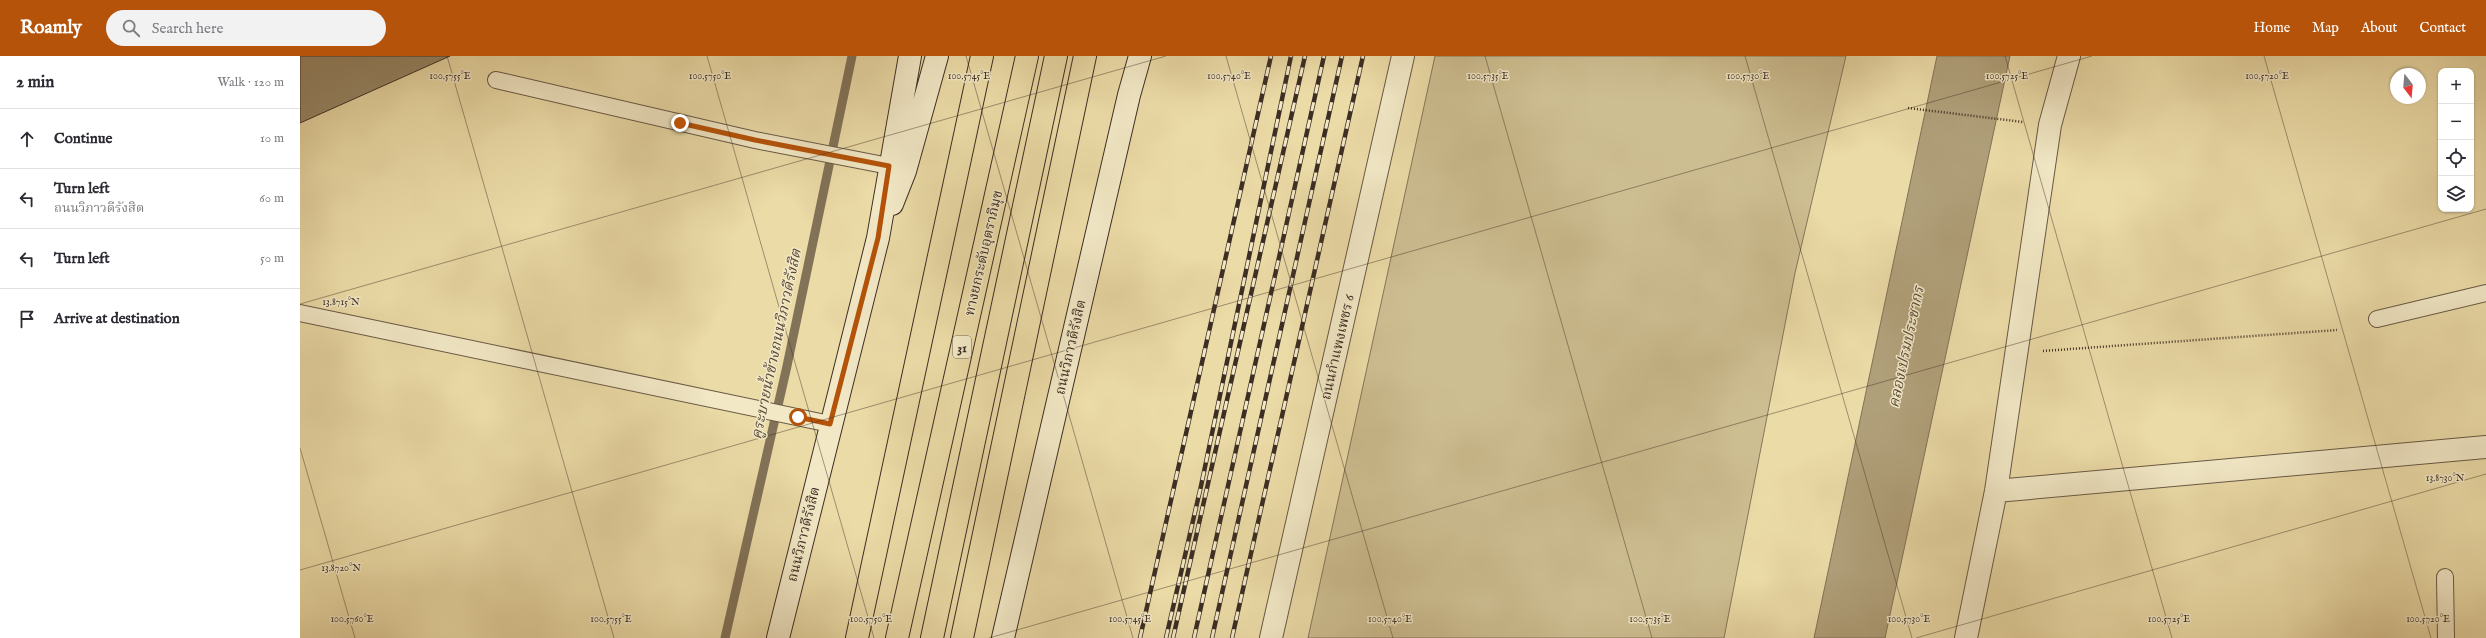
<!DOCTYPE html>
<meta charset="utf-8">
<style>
body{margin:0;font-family:"IM FELL English","Noto Serif Thai",serif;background:#f2f2f3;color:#2b2b33}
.controls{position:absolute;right:12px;top:12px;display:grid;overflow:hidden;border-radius:8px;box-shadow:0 1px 3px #0004}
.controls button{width:36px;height:36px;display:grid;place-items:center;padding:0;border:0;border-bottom:1px solid #e1e1e2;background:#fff;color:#2b2b33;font:20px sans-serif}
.compass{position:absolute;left:2090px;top:12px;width:36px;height:36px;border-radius:50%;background:#fff;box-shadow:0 1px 3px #0004;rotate:164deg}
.stop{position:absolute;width:12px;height:12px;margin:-9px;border:3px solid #b45309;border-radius:50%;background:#fff}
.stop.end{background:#b45309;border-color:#fff;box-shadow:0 1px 4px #0008}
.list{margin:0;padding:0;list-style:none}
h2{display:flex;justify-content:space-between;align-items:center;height:52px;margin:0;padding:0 16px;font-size:17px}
h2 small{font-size:13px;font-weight:400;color:#7c7c81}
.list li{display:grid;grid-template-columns:26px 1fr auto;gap:12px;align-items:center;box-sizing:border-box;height:60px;padding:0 16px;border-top:1px solid #e1e1e2}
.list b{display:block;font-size:15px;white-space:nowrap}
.list p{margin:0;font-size:13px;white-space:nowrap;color:#7c7c81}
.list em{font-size:13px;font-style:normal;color:#7c7c81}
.icon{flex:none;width:22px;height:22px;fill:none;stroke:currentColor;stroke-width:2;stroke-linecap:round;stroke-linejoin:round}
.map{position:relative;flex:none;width:2186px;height:582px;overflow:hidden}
header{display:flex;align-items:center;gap:24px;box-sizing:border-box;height:56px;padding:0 20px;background:#b45309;color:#fff}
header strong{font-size:19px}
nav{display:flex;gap:22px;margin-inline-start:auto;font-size:14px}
.search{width:280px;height:36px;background:#f2f2f3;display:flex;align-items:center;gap:10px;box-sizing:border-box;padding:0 14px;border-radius:22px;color:#7c7c81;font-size:15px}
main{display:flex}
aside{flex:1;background:#fff}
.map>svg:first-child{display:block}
</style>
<header>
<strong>Roamly</strong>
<div class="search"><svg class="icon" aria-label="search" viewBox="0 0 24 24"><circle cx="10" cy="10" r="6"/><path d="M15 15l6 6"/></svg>Search here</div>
<nav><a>Home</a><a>Map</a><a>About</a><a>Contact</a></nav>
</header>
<main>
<aside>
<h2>2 min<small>Walk · 120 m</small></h2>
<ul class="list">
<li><svg class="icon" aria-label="ahead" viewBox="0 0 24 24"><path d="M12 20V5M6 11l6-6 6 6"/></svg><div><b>Continue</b></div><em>10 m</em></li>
<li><svg class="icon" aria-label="left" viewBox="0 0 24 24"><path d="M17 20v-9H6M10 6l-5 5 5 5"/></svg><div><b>Turn left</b><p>ถนนวิภาวดีรังสิต</p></div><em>60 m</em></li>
<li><svg class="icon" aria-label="left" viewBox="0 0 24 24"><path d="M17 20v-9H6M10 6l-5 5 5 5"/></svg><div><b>Turn left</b></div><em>50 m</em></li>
<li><svg class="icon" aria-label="arrive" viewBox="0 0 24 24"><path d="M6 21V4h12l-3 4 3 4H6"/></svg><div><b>Arrive at destination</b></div></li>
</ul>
</aside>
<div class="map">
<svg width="2186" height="582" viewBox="0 0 2186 582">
<rect width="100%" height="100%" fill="#ebdba7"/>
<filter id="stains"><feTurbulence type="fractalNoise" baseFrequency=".005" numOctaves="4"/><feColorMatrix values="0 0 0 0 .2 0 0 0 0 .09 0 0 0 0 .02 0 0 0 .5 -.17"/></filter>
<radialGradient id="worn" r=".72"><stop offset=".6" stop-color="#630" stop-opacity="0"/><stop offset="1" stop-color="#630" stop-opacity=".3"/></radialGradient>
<path fill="#cdbe91" stroke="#85765a" d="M 1135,0 L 1546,0 L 1495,217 L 1424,582 L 1008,582 Z"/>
<path fill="#b0a07a" stroke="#827258" d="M 1637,0 L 1710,0 L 1585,582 L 1514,582 Z"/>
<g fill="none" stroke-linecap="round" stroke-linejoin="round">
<path stroke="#827258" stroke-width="9" d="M 425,582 L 487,310 L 552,0"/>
</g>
<path fill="#978868" stroke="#3d2e24" d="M 0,0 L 150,0 L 0,67 Z"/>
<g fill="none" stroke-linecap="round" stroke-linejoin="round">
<g stroke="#685945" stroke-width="18">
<path id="service" d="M 196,24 L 455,84 L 589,110
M 0,257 L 530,368
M 2077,263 L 2186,237
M 2145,521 L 2146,582"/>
</g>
<g stroke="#685945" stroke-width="24">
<path id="minor" d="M 1696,435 L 2186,391
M 1666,582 L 1696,435 L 1750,69 L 1769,0"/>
</g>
<g stroke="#685945" stroke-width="24">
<path id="tertiary" d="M 971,582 L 1103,0"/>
</g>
<g stroke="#3d2e24" stroke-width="24">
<path id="secondary" d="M 592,148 L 605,115 L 637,0
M 478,582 L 578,182 L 610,0
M 703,582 L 829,39 L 840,0"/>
</g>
<g stroke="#3d2e24" stroke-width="24">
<path id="trunk" d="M 557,582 L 682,0
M 662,582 L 785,0"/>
</g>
<g stroke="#3d2e24" stroke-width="24">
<path id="motorway" d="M 597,582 L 727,0
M 632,582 L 756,0"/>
</g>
<path stroke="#3d2e24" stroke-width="2.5" stroke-dasharray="1 2" stroke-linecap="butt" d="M 1608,52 L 1723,66
M 1743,295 L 2037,274"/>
<use href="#service" stroke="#f2e8c6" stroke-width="16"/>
<use href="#minor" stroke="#f2e8c6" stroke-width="22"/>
<use href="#tertiary" stroke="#f2e8c6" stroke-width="22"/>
<use href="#secondary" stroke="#f2e8c6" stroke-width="22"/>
<use href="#trunk" stroke="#ebdba7" stroke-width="22"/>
<use href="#motorway" stroke="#ebdba7" stroke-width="22"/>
<g stroke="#3d2e24" stroke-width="4.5">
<path id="rail" d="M 840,582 L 971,0
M 866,582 L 901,430 L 991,0
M 873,582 L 1005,0
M 894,582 L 1024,0
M 912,582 L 1042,0
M 932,582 L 1063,0"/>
</g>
<use href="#rail" stroke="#f2e8c6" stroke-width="3" stroke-dasharray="9" stroke-linecap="butt"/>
</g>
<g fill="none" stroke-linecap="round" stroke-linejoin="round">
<path stroke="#b45309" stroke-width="5" d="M 380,67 L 455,84 L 589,110 L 578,182 L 530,368 L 498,361"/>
</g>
<path fill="none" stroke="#3d2e24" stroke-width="1" stroke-opacity="0.45" d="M 147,0 L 314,582M 407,0 L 574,582M 666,0 L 833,582M 926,0 L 1093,582M 1185,0 L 1352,582M 1445,0 L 1612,582M 1705,0 L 1872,582M 1964,0 L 2131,582M 0,248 L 866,0M 0,392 L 55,582M 0,514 L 1792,0M 689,582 L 2186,153M 1616,582 L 2186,418"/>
<g text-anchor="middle" stroke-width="3" stroke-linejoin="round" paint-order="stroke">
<rect fill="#f2e8c6" stroke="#736655" stroke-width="1" x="653" y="280" width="18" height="22" rx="3"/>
<g font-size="13" font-weight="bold" fill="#3d2e24">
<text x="662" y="296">31</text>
</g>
<g font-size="14" fill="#3d2e24" stroke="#f2e8c6">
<text transform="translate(683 197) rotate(-77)" y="5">ทางยกระดับอุตราภิมุข</text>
<text transform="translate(770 291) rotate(-77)" y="5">ถนนวิภาวดีรังสิต</text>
<text transform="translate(1037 291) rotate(-77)" y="5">ถนนกำแพงเพชร 6</text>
<text transform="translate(503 478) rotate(-76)" y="5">ถนนวิภาวดีรังสิต</text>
</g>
<g font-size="15" font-style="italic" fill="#5a4a3a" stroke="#f2e8c6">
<text transform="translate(476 288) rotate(-78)" y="5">คูระบายน้ำข้างถนนวิภาวดีรังสิต</text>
<text transform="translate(1606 291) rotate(-78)" y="5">คลองเปรมประชากร</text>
</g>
</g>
<g font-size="10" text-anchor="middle" fill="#3d2e24" stroke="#f2e8c6" stroke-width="3" stroke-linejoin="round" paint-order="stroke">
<text x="150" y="23">100.5755°E</text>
<text x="410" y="23">100.5750°E</text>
<text x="669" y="23">100.5745°E</text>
<text x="929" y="23">100.5740°E</text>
<text x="1188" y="23">100.5735°E</text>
<text x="1448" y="23">100.5730°E</text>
<text x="1707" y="23">100.5725°E</text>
<text x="1967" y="23">100.5720°E</text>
<text x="41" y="249">13.8715°N</text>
<text x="2145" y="425">13.8730°N</text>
<text x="41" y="515">13.8720°N</text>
<text x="52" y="566">100.5760°E</text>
<text x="311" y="566">100.5755°E</text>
<text x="571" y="566">100.5750°E</text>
<text x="830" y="566">100.5745°E</text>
<text x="1090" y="566">100.5740°E</text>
<text x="1350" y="566">100.5735°E</text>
<text x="1609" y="566">100.5730°E</text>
<text x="1869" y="566">100.5725°E</text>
<text x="2128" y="566">100.5720°E</text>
</g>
<rect width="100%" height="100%" filter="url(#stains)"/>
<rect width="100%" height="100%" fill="url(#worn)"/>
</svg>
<div class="controls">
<button>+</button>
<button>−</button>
<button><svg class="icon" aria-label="locate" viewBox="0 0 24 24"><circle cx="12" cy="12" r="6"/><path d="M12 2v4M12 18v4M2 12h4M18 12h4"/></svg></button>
<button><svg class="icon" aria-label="layers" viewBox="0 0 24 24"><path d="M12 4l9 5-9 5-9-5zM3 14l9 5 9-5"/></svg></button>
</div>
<svg class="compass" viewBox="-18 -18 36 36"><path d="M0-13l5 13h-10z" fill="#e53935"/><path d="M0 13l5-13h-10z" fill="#7c7c81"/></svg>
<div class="stop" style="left:498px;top:361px"></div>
<div class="stop end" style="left:380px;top:67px"></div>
</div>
</main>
